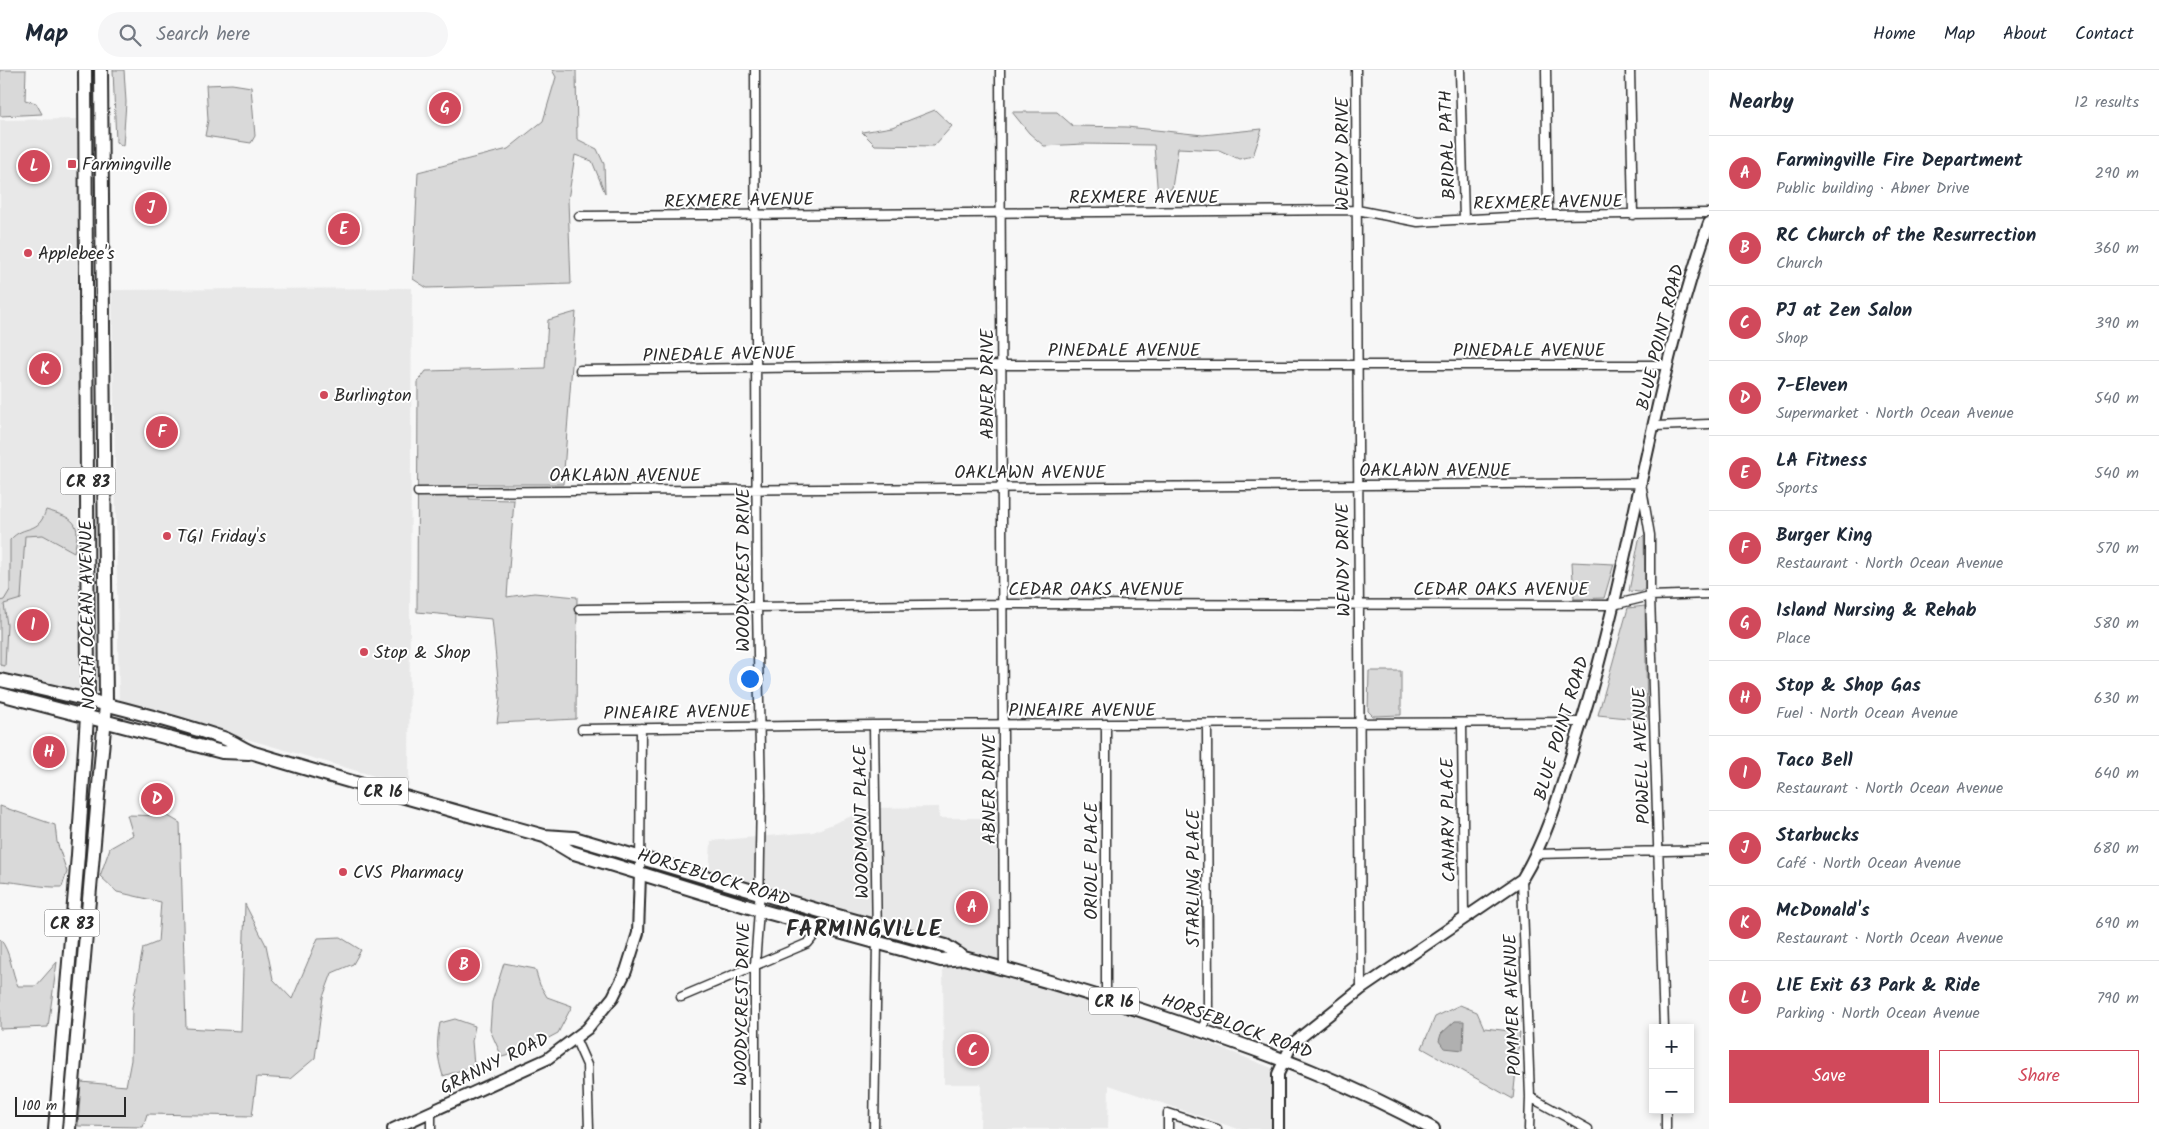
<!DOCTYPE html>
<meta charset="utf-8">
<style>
body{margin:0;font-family:Kalam,sans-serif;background:#f6f6f7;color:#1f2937}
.controls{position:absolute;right:15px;bottom:15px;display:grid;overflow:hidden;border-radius:0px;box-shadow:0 2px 8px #0003}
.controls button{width:45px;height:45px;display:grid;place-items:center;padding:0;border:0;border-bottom:1px solid #e0e1e3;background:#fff;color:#1f2937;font:25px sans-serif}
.scale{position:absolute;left:15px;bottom:12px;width:111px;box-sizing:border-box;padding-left:5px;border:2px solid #2b2b2b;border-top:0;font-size:14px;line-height:18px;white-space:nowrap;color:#2b2b2b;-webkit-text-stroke:4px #fff;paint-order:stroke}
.you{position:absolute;left:749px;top:608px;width:18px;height:18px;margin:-12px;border:4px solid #fff;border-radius:50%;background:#1a73e8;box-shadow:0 0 0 8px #1a73e833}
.badge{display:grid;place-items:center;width:32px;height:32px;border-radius:50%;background:#d1495b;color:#fff;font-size:16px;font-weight:700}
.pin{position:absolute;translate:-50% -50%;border:2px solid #fff;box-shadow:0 1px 5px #0006}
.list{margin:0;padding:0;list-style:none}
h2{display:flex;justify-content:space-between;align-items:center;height:65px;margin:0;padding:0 20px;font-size:21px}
h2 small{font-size:16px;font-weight:400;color:#747a83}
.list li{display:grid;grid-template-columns:32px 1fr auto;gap:15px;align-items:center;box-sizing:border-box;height:75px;padding:0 20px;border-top:1px solid #e0e1e3}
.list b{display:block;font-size:19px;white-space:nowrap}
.list p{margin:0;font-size:16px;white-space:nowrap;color:#747a83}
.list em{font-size:16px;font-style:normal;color:#747a83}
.actions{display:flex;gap:10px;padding:15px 20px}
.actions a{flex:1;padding:11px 0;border:1px solid #d1495b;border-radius:0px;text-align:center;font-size:18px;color:#d1495b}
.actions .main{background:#d1495b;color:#fff}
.icon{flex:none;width:28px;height:28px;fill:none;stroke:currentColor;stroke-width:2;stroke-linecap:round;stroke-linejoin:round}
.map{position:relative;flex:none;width:1709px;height:1059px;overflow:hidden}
header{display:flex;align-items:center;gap:30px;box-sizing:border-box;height:70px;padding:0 25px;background:#fff;border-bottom:1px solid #e0e1e3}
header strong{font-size:24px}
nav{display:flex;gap:28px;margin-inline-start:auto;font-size:18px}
.search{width:350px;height:45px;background:#f6f6f7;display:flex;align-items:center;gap:12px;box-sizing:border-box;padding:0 18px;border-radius:28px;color:#747a83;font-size:19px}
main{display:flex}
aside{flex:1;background:#fff}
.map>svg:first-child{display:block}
</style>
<header>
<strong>Map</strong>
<div class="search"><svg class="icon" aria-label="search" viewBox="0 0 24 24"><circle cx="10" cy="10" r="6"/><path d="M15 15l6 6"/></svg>Search here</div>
<nav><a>Home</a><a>Map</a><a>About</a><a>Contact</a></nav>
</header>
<main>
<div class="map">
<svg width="1709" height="1059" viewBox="0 0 1709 1059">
<rect width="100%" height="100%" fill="#f7f7f7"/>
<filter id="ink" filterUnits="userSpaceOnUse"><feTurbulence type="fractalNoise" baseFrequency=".02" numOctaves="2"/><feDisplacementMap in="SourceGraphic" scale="10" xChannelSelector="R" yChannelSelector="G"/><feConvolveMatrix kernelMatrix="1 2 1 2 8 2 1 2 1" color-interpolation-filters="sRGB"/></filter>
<g filter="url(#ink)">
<path fill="#e8e8e8" d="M 77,49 L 79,625 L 0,605 L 0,50 Z
M 412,218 L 409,716 L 119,632 L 112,220 Z
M 939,737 L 939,748 L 997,748 L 999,890 L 1277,1000 L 1275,1059 L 1238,1059 L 1109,1015 L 1108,1059 L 980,1059 L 981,1014 L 944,1014 L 943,892 L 709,807 L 711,771 L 813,762 L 871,738 Z"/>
<path fill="#d9d9d9" stroke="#828282" d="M 0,0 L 26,0 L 25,30 L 36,33 L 42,44 L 0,46 Z
M 113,0 L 124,0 L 126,32 L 123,76 L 116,72 Z
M 552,0 L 576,0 L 577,69 L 597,79 L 604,94 L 605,123 L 592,91 L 575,85 L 568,130 L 571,214 L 427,218 L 413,209 L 418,102 L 508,79 L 543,51 L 556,7 Z
M 232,14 L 251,17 L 255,66 L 251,73 L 205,66 L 208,50 L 206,15 Z
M 935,40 L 952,56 L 934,76 L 875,75 L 862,62 L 892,57 Z
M 1012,42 L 1057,42 L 1073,56 L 1127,57 L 1203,65 L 1262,59 L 1253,86 L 1239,89 L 1219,80 L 1178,78 L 1172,118 L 1158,128 L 1154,75 L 1083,74 L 1044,76 L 1029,63 Z
M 576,242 L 563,414 L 469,414 L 469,429 L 514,430 L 507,527 L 534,523 L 577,527 L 576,649 L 497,653 L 500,629 L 492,549 L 417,542 L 418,312 L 426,301 L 545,298 L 548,250 Z
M 46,440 C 74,448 82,452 74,482 L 43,465 L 25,466 L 21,529 L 4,534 L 7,555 L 5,596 L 0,595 L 0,531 L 4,530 L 10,520 L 10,470 C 25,453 38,466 46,440 Z
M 1644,465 L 1645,519 L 1641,522 L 1629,521 L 1639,470 Z
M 1572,492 L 1614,494 L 1604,528 L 1574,529 Z
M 1645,536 L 1647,650 L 1598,645 L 1628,538 Z
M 1369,601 L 1401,601 L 1401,645 L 1373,646 L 1368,641 Z
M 0,736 L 55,755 L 57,772 L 67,802 L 62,817 C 41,818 21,812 0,811 Z
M 127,745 L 168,746 L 180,753 L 186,958 L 241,961 L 245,834 L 266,875 L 273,909 L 292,929 L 318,868 L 340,867 L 361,880 L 353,894 L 332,903 L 323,927 L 315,988 L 290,1009 L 257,1007 L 252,1046 L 147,1044 L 143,1057 L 78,1056 L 81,1012 L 126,1016 L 131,990 L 132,938 L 143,878 L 158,872 L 161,832 L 117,822 L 100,806 L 110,778 L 133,765 Z
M 0,869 C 11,882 11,901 18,916 L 36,916 L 57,892 L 48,957 L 0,959 Z
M 504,893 L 535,899 L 540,915 L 547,927 L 572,936 L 558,963 L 524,981 L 502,987 L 490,960 L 492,932 Z
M 1460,935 L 1477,942 L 1484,958 L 1520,962 L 1513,1029 L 1422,978 L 1435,947 Z
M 455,949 L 475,956 L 472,971 L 474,996 L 443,1006 C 437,987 436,972 440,953 Z"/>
<path fill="#b0b0b0" stroke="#7b7b7b" d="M 1455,951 L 1464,951 L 1463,980 L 1444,978 L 1439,971 L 1441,964 Z"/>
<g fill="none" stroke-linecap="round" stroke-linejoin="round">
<g stroke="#2b2b2b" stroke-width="11">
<path id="minor" d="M 1000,0 L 1004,899
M 1356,0 L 1361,919
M 1460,0 L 1464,150
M 1546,0 L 1548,145
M 1630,0 L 1633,145
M 579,146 L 1357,140 L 1418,152 L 1548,145 L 1709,143
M 580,300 L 1001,295 L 1668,295
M 1655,356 L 1709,354
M 418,422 L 1641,413 L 1650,465 L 1650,526 L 1664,958
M 579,539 L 1004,534 L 1613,535 L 1650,526 L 1709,524
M 1462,653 L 1464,847
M 1106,654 L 1106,929
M 582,659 L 874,655 L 1582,652
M 1536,784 L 1709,780
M 640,804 L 641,658
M 1522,809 L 1530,1027 L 1529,1059
M 681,927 L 808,873 L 821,857
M 1202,961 L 1208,943 L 1207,655
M 575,968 L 587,995 L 589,1059
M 1530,1027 L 1588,1059
M 431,1042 L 431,1059
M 755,1059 L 755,895 L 759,840 L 761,725 L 757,538 L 755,0
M 874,1059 L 877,873 L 874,655
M 1168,1059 L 1168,1043 L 1217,1059
M 1666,1059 L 1666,1040"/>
</g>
<g stroke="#2b2b2b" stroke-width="14">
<path id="tertiary" d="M 393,1059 L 547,989 L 587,959 L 613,927 L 626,901 L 638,863 L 640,804
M 1278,1059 L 1278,1004 L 1292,974 L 1361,919 L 1522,809 C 1551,761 1565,704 1582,651 C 1633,487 1652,314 1709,153"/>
</g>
<g stroke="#2b2b2b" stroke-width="16">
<path id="primary" d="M 0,610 C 75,626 151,644 223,668 C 235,672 245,681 257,684 C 352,713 448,739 544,766 L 574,768 L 820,841 L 946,876 L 964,888 C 1039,908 1112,930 1185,955 C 1271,984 1354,1015 1433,1059
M 0,624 L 222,682 L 249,683
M 546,767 L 571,782 L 759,840 L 941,890 L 964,888"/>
</g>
<g stroke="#2b2b2b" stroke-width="16">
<path id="trunk" d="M 55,1059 L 78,785 L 88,631 L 85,0
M 69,1059 L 106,635 L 101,0"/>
</g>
<use href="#minor" stroke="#fff" stroke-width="8"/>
<use href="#tertiary" stroke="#fff" stroke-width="10"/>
<use href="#primary" stroke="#fff" stroke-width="12"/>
<use href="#trunk" stroke="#fff" stroke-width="12"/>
</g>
</g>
<g fill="#d1495b" stroke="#fff" stroke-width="2">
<rect x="67" y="89" width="10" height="10" rx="2.5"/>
<circle cx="28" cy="183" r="5"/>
<circle cx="324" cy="325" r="5"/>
<circle cx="167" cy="466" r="5"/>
<circle cx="364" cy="582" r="5"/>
<circle cx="343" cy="802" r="5"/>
</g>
<g text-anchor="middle" stroke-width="4" stroke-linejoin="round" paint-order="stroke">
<g fill="#fff" stroke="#6b6b6b" stroke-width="1">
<rect x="60.5" y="397.5" width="55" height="27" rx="4"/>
<rect x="358" y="707.5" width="50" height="27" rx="4"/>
<rect x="44.5" y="839.5" width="55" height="27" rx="4"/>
<rect x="1089" y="917.5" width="50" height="27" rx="4"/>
</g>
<g font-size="16" font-weight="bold" fill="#2b2b2b">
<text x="88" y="417">CR 83</text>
<text x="383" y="727">CR 16</text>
<text x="72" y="859">CR 83</text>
<text x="1114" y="937">CR 16</text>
</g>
<g font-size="18" fill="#2b2b2b" stroke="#fff">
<text transform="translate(1447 75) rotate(-92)" y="6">BRIDAL PATH</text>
<text transform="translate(1342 84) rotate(-90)" y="6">WENDY DRIVE</text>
<text x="1144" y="133">REXMERE AVENUE</text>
<text transform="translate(739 130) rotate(-1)" y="6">REXMERE AVENUE</text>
<text transform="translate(1548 132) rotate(-1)" y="6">REXMERE AVENUE</text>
<text transform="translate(1660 267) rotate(-76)" y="6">BLUE POINT ROAD</text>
<text x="1124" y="286">PINEDALE AVENUE</text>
<text x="1529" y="286">PINEDALE AVENUE</text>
<text transform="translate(719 284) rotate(-1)" y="6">PINEDALE AVENUE</text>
<text transform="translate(987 314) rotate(-90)" y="6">ABNER DRIVE</text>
<text x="1435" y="406">OAKLAWN AVENUE</text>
<text x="1030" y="408">OAKLAWN AVENUE</text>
<text x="625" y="411">OAKLAWN AVENUE</text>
<text transform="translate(1343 490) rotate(-91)" y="6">WENDY DRIVE</text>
<text transform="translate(743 500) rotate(-90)" y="6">WOODYCREST DRIVE</text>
<text x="1096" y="525">CEDAR OAKS AVENUE</text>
<text x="1501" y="525">CEDAR OAKS AVENUE</text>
<text transform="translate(87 545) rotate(-91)" y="6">NORTH OCEAN AVENUE</text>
<text x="1082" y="646">PINEAIRE AVENUE</text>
<text transform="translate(677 642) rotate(-1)" y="6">PINEAIRE AVENUE</text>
<text transform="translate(1561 658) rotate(-73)" y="6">BLUE POINT ROAD</text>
<text transform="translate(1641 686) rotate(-92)" y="6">POWELL AVENUE</text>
<text transform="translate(989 719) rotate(-90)" y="6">ABNER DRIVE</text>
<text transform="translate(1448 750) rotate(-91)" y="6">CANARY PLACE</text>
<text transform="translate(861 752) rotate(-91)" y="6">WOODMONT PLACE</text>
<text transform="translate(1091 791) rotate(-90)" y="6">ORIOLE PLACE</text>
<text transform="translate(714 807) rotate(17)" y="6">HORSEBLOCK ROAD</text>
<text transform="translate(1193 808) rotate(-90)" y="6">STARLING PLACE</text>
<text transform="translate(742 934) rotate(-89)" y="6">WOODYCREST DRIVE</text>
<text transform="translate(1512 935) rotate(-92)" y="6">POMMER AVENUE</text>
<text transform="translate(1237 956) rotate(20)" y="6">HORSEBLOCK ROAD</text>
<text transform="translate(494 993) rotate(-26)" y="6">GRANNY ROAD</text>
</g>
<g font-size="18" fill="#2b2b2b" stroke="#fff" text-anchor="start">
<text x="82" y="100">Farmingville</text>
<text x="38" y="189">Applebee's</text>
<text x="334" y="331">Burlington</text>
<text x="177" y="472">TGI Friday's</text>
<text x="374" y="588">Stop &amp; Shop</text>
<text x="353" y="808">CVS Pharmacy</text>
</g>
<g font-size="22" font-weight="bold" letter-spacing="1" fill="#2b2b2b" stroke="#fff">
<text x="864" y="866">FARMINGVILLE</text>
</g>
</g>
</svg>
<div class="controls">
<button>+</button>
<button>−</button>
</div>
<div class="scale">100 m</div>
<div class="you"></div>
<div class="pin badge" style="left:972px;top:837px">A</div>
<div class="pin badge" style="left:464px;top:895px">B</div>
<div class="pin badge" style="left:973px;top:980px">C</div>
<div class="pin badge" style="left:157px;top:729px">D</div>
<div class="pin badge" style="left:344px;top:159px">E</div>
<div class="pin badge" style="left:162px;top:362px">F</div>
<div class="pin badge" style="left:445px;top:38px">G</div>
<div class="pin badge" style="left:49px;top:682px">H</div>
<div class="pin badge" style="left:33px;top:555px">I</div>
<div class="pin badge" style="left:151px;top:138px">J</div>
<div class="pin badge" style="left:45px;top:299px">K</div>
<div class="pin badge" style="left:34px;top:96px">L</div>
</div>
<aside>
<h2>Nearby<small>12 results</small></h2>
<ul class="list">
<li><span class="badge">A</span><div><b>Farmingville Fire Department</b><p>Public building · Abner Drive</p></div><em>290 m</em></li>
<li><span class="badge">B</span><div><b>RC Church of the Resurrection</b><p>Church</p></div><em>360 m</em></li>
<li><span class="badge">C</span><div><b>PJ at Zen Salon</b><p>Shop</p></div><em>390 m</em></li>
<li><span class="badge">D</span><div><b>7-Eleven</b><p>Supermarket · North Ocean Avenue</p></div><em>540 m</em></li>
<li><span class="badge">E</span><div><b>LA Fitness</b><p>Sports</p></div><em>540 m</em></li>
<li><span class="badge">F</span><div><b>Burger King</b><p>Restaurant · North Ocean Avenue</p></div><em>570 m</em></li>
<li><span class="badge">G</span><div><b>Island Nursing &amp; Rehab</b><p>Place</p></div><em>580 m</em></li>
<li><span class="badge">H</span><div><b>Stop &amp; Shop Gas</b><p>Fuel · North Ocean Avenue</p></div><em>630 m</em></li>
<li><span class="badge">I</span><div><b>Taco Bell</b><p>Restaurant · North Ocean Avenue</p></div><em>640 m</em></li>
<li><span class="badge">J</span><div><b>Starbucks</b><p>Café · North Ocean Avenue</p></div><em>680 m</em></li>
<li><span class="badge">K</span><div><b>McDonald's</b><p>Restaurant · North Ocean Avenue</p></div><em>690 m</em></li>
<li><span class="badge">L</span><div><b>LIE Exit 63 Park &amp; Ride</b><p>Parking · North Ocean Avenue</p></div><em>790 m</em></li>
</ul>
<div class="actions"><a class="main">Save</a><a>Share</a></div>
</aside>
</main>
